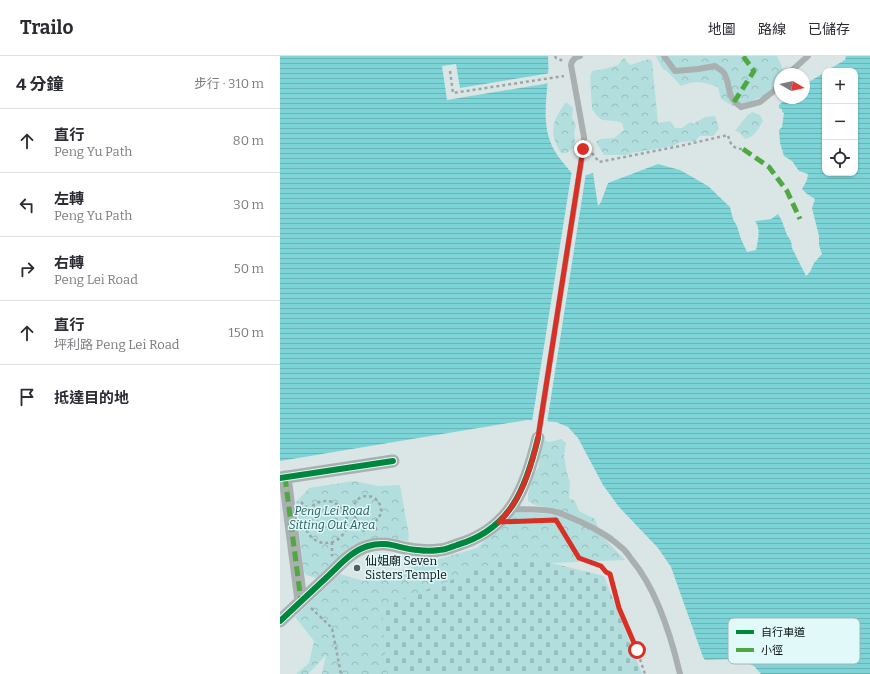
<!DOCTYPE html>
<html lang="zh-TW">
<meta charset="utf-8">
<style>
body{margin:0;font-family:Bitter,"Noto Sans TC",serif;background:#f2f2f3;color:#2b2b33}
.controls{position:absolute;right:12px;top:12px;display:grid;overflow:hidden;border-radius:8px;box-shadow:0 1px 3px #0004}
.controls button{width:36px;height:36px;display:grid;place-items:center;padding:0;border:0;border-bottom:1px solid #e1e1e2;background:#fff;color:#2b2b33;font:20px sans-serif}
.compass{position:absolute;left:494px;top:12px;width:36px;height:36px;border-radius:50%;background:#fff;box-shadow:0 1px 3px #0004;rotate:99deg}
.stop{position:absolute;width:12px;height:12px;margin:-9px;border:3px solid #d93025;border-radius:50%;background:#fff}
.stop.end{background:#d93025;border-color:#fff;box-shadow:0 1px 4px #0008}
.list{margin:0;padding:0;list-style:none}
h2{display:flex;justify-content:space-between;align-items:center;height:52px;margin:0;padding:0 16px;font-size:17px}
h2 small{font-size:13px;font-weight:400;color:#7c7c81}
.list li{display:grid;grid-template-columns:26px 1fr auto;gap:12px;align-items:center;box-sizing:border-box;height:64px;padding:0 16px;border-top:1px solid #e1e1e2}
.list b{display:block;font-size:15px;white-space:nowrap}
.list p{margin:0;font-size:13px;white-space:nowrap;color:#7c7c81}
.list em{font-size:13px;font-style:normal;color:#7c7c81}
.icon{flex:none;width:22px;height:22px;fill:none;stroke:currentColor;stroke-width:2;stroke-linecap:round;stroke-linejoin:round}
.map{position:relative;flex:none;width:590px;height:618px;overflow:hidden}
header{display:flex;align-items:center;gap:24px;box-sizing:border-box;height:56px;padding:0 20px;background:#fff;border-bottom:1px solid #e1e1e2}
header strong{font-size:19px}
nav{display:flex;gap:22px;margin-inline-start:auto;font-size:14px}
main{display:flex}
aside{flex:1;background:#fff}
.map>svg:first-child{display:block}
</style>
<header>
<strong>Trailo</strong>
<nav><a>地圖</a><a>路線</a><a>已儲存</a></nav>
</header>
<main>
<aside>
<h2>4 分鐘<small>步行 · 310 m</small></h2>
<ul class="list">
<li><svg class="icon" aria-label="ahead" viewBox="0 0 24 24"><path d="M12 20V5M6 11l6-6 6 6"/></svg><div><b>直行</b><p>Peng Yu Path</p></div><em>80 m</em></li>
<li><svg class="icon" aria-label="left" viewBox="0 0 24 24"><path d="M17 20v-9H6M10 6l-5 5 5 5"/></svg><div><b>左轉</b><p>Peng Yu Path</p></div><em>30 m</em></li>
<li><svg class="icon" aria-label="right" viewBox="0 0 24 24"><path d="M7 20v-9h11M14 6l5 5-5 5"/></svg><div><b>右轉</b><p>Peng Lei Road</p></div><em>50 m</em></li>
<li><svg class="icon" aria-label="ahead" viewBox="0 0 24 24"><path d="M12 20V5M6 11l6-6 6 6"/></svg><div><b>直行</b><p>坪利路 Peng Lei Road</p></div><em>150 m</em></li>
<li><svg class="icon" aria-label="arrive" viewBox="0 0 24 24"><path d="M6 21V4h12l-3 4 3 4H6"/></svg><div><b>抵達目的地</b></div></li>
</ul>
</aside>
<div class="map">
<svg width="590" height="618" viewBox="0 0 590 618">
<defs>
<pattern id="forest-crowns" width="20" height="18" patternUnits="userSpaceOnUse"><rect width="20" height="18" fill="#b2dede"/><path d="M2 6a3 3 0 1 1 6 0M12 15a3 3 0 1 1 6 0" fill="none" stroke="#98bebe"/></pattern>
<pattern id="cemetery-stones" width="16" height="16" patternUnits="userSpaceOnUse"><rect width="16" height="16" fill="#b2dede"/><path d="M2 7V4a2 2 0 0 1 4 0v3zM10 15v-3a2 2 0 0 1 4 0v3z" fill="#98bebe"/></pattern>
<pattern id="water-rules" width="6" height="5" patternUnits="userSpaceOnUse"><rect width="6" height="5" fill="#7dd4d7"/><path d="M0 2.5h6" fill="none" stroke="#6bb5b8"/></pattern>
</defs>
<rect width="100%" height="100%" fill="#dae6e6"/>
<path fill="url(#forest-crowns)" d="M 376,0 L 497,0 L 503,13 L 489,38 L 473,44 L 465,51 L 453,50 L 441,43 L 438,31 C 423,26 416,24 401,30 L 389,17 L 382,12 Z
M 344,2 L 350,9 L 369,3 L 372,5 L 378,67 L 390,65 L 395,72 L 402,72 L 410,66 L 411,66 L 413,68 L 425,61 L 435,60 L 439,73 L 433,80 L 420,80 L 415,85 L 400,86 L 393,90 L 351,97 L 347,99 L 324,99 L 316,86 L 320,83 L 334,82 L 344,74 L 342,67 L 336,65 L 322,64 L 317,60 L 312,53 L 310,21 L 312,15 L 324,13 L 338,9 Z
M 286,46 L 293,52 L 292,62 L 296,69 L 294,77 L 295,83 L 294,91 L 287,97 L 281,97 C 268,76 272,65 286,46 Z
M 472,56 L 480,59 L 483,65 C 478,73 475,81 465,83 L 459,76 L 455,75 L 465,62 Z
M 281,383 L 286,387 L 284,400 L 287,417 L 290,426 L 289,442 L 295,445 L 299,455 L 315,463 L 318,471 L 332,479 L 343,492 L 278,453 L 255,449 L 248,445 L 248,439 L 252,421 L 259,411 L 259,394 L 263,384 L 270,386 Z
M 74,425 L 98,430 L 120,429 L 129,480 L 128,485 L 104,481 L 84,484 L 72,490 L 36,522 L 26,519 L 24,516 L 16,446 L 29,432 Z
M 236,456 L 257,457 L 275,459 L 316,474 L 345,504 L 271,507 L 260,533 L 129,618 L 42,618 L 46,599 L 28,618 L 16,618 L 29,607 L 34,585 L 15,561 L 60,518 L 84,525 L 197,492 Z"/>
<path fill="url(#cemetery-stones)" d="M 225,503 L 271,507 L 324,520 L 362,618 L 108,618 L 106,607 L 102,551 Z"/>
<path fill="url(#water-rules)" d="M 0,0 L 268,0 C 268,6 269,12 268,19 C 267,44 261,67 273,92 C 279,103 288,112 296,122 L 313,117 L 318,150 L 321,146 L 328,127 L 378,108 L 400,114 L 428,130 L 450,151 L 453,163 L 457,170 L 461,183 L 467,196 L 476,194 C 478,185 481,173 475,165 L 491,163 L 498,158 L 502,165 L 507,179 L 511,185 L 512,192 L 526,220 L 530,216 L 534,207 L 542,198 L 539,189 L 539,180 L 532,152 L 535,143 L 527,138 L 522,133 L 527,124 L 528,118 L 519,115 L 512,105 L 504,100 L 500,87 L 499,74 L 502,71 L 504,57 L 502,56 L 502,53 L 499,52 L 499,49 L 507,42 L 524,42 L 524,29 L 545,16 L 545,117 L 575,117 L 575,15 L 546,15 L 565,4 L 566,0 L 590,0 L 590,618 L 481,618 L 474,610 L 458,603 L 425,604 L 423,601 L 391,511 L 378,492 L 339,451 L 323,429 L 298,382 L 288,371 L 276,366 L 247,364 L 0,405 Z"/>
<path fill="#dae6e6" d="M 176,8 L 180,32 L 271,17 L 270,27 L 167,44 L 162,10 Z
M 292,114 L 296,119 L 306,117 L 267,367 L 252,366 Z"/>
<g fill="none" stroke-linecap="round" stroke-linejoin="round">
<path stroke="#9fa5a5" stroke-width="2.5" stroke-dasharray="3 3" stroke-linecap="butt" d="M 275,0 L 276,2 L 283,5
M 170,15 L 173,37 L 284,20
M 312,97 L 319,106 L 400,90 L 448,79 C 450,88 453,93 463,93
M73 454a14 14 0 1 1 28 0a14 14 0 1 1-28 0Z
M25 466a21 21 0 1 1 42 0a21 21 0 1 1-42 0Z
M 21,446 L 29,454
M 65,457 L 73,457
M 236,465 L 261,464
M 93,466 L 98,477
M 277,466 L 299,501 L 321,510 L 326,516 L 330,518 L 339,552 L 357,594 L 365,618
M 83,467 L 84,479
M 52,486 L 52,500
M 31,552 L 52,572 L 61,618"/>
<path stroke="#aaafb0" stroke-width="6" d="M 384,0 L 395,15 L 418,13 L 435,10 C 439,13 444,15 445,19 C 452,34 445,39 461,51 L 480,46 L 495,34 L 500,28
M 508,18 L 528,0
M 258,382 L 304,88 L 304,81 L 291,9 C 292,4 295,1 300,0
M 230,453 C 245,454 261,452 276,456 C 284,458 293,463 301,466 C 316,473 330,481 342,492 C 346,495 349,500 352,504 C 377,534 391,580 400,618"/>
<path stroke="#aaafb0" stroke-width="13" d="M 5,421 L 21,545
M 0,422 L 113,405
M 0,565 C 16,550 31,536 47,521 C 59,510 71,495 88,490 C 108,484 119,493 138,494 C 145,495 153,495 159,494 C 165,494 171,491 177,489 C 231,473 246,432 258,382"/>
<path stroke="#50a842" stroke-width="5" stroke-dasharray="10 5" stroke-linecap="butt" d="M 454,46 L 474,15 L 463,0
M 463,93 L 489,111 L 507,135 L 520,163
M 5,421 L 21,545"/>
<g stroke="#e2f9fa" stroke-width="8">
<path id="cycleway" d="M 0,422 L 113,405
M 0,565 C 16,550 31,536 47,521 C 59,510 71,495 88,490 C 108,484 119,493 138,494 C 145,495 153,495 159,494 C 165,494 171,491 177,489 C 231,473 246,432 258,382"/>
</g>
<use href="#cycleway" stroke="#00873e" stroke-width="6"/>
</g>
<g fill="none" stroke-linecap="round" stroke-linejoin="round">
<path stroke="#d93025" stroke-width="5" d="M 303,93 L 258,382 C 251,412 242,443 219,466 L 276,464 L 299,502 L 321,510 L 326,516 L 330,518 L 339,552 L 357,594"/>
</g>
<circle fill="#545e5e" stroke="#e2f9fa" stroke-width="1.5" cx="77" cy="512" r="4"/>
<g text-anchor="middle" stroke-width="3" stroke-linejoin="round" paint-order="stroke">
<g font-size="12" font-style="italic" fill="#2a5d5e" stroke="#e2f9fa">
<text x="52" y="459">Peng Lei Road<tspan x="52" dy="14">Sitting Out Area</tspan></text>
</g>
<g font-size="12" fill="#0c1414" stroke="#e2f9fa" text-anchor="start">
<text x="85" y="509">仙姐廟 Seven<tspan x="85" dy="14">Sisters Temple</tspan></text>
</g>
</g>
<rect x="448" y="562" width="132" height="46" rx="6" fill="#e2f9fa" stroke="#a2b4b5" stroke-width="1"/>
<rect x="456" y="574" width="18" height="4" fill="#00873e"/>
<rect x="456" y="592" width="18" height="4" fill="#50a842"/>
<g font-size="11" fill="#0c1414">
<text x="481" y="580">自行車道</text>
<text x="481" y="598">小徑</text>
</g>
</svg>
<div class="controls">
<button>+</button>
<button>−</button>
<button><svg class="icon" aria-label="locate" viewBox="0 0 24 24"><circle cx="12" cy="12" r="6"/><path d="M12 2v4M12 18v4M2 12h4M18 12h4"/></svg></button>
</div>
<svg class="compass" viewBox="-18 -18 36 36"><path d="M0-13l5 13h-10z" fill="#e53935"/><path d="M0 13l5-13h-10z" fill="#7c7c81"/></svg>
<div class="stop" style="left:357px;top:594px"></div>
<div class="stop end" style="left:303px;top:93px"></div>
</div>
</main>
